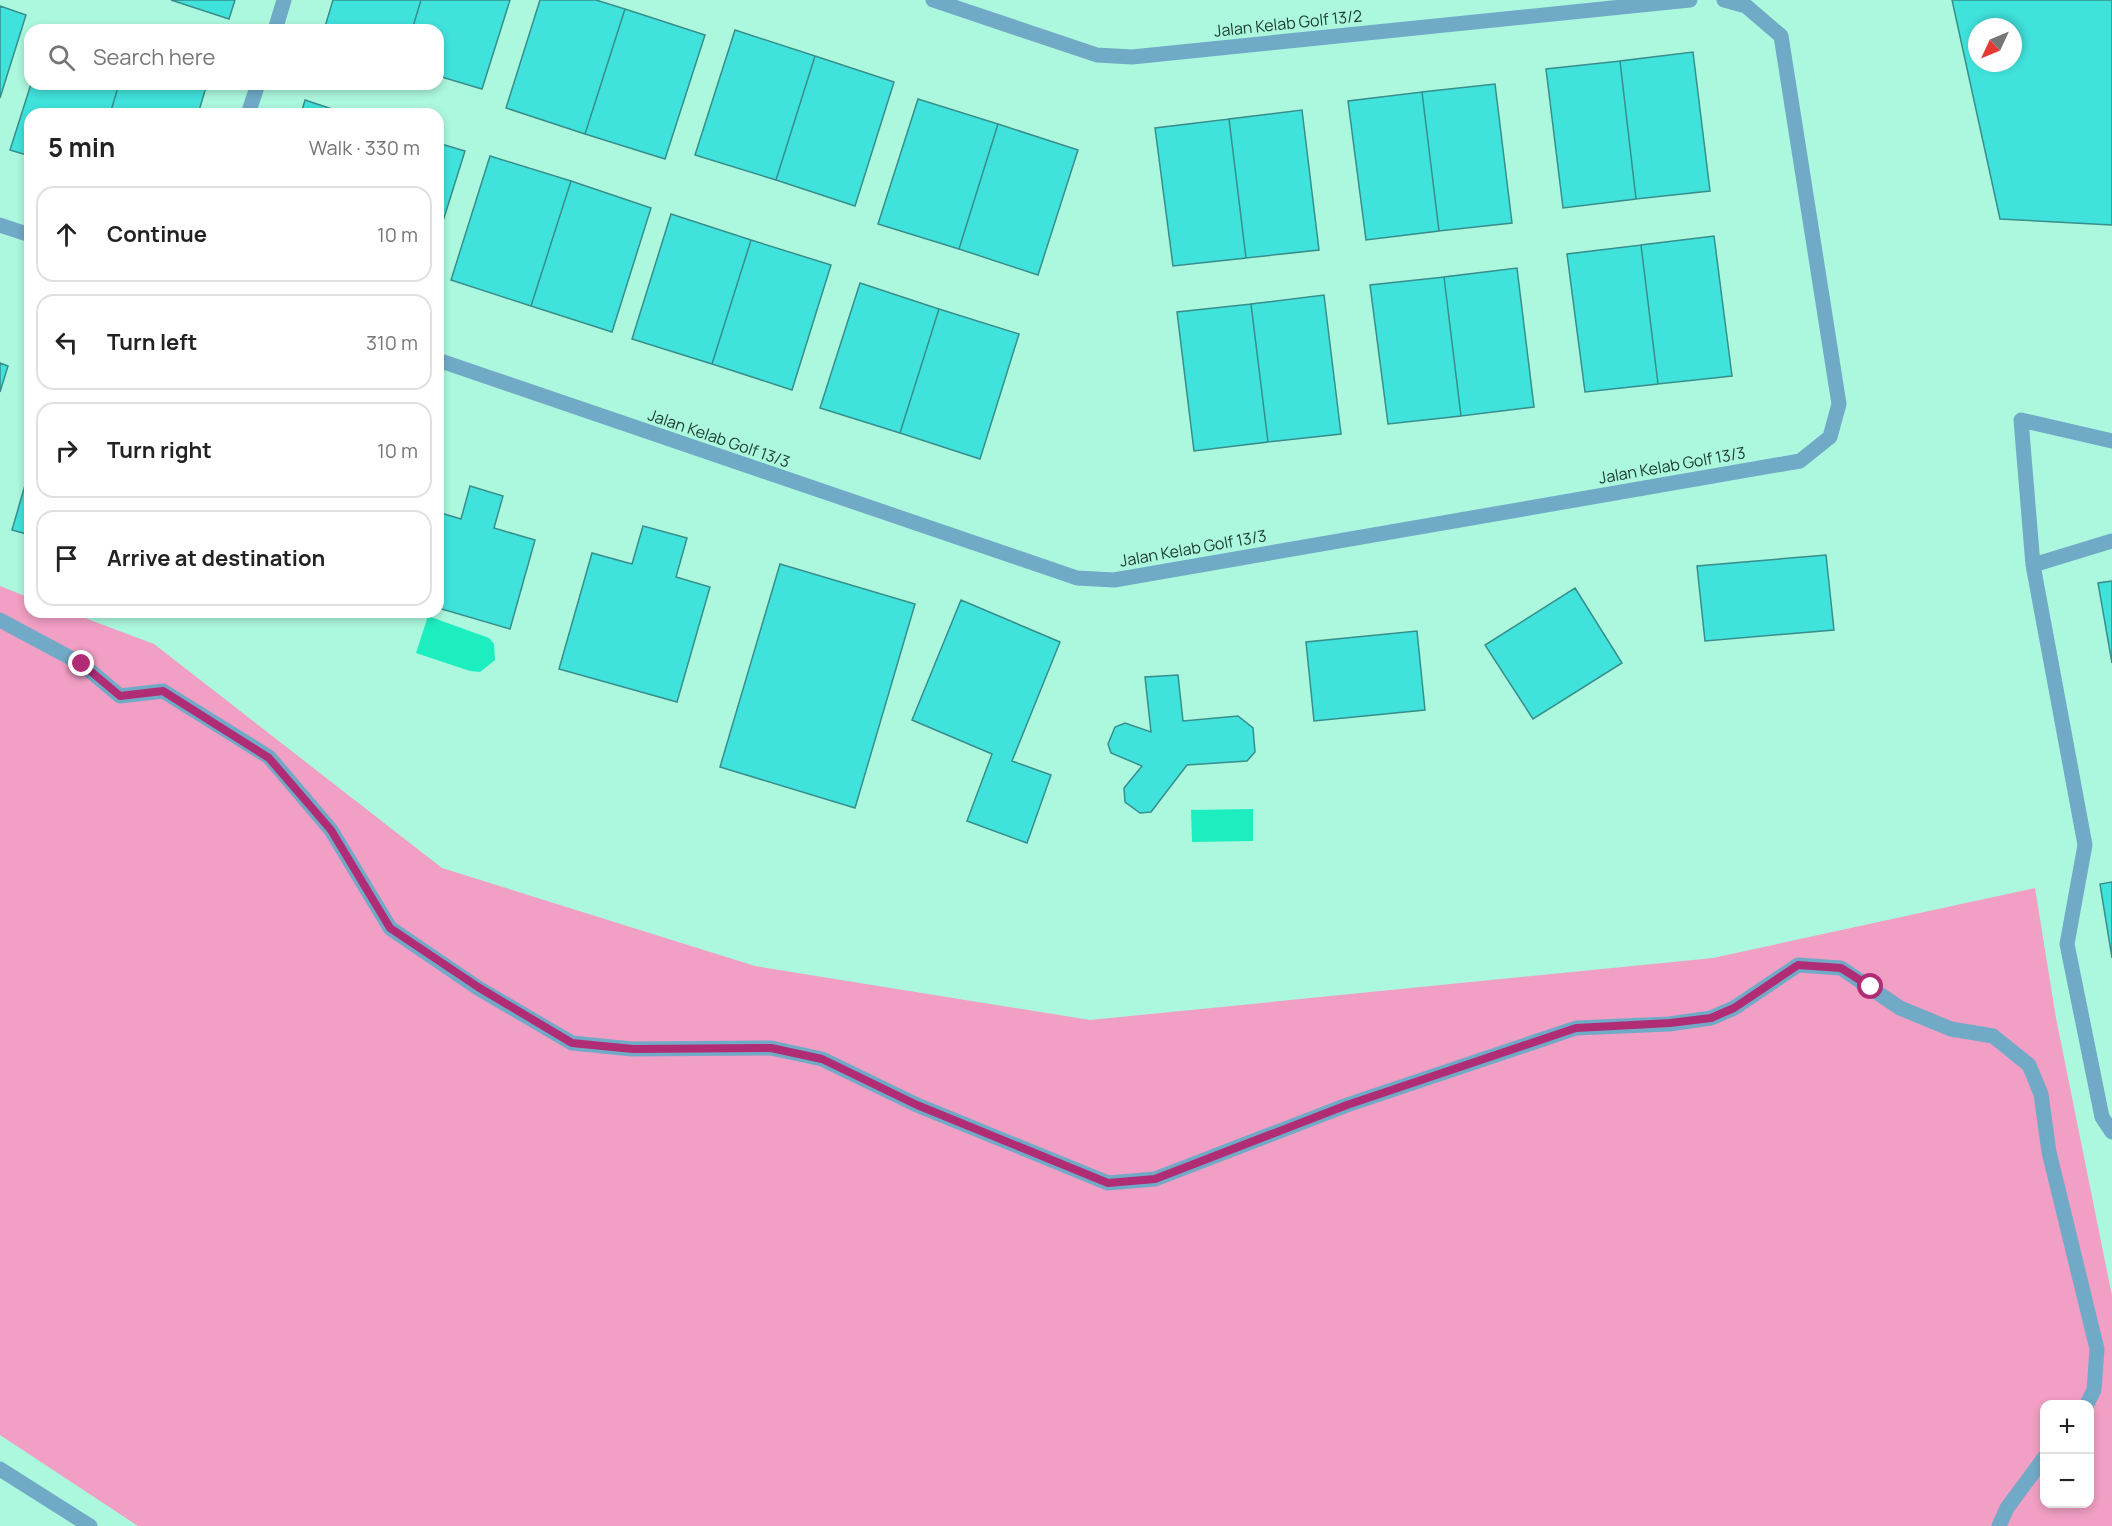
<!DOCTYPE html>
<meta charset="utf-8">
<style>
body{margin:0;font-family:Manrope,sans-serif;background:#f2f2f2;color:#222}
.controls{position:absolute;right:18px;bottom:18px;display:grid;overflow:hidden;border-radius:12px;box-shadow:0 3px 9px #0003}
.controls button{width:54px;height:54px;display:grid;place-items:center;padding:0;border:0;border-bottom:2px solid #e0e0e0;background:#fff;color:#222;font:30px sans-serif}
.compass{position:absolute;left:1968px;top:18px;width:54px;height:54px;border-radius:50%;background:#fff;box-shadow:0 3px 9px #0003;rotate:226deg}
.stop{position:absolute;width:18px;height:18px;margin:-14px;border:4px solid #b02c75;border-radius:50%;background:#fff}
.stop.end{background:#b02c75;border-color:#fff;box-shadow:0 2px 6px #0008}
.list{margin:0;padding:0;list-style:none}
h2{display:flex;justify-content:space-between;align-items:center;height:78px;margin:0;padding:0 24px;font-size:26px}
h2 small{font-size:20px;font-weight:400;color:#767676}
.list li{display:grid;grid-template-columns:39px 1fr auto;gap:18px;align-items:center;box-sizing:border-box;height:96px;margin:0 12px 12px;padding:0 12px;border:2px solid #e0e0e0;border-radius:18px}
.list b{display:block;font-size:22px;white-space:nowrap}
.list em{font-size:20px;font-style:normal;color:#767676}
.icon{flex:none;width:33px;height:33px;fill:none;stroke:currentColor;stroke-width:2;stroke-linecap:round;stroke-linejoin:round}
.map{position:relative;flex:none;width:2112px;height:1526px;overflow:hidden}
.search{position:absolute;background:#fff;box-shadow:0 3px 9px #0003;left:24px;top:24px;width:420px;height:66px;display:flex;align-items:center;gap:15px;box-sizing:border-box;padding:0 21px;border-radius:18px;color:#767676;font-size:22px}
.panel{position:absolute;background:#fff;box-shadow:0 3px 9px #0003;left:24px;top:108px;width:420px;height:510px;border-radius:18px}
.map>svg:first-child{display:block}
</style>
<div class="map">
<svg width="2112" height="1526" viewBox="0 0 2112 1526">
<rect width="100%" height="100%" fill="#acf8de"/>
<path fill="#f19fc4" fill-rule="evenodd" d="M 0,586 L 30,598 L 30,612 L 69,612 L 154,644 L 442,868 L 755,966 L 1090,1020 L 1713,958 L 2035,888 L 2056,1018 L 2112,1296 L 2112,1526 L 138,1526 L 0,1435 ZM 2044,1404 L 2090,1404 L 2090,1504 L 2044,1504 Z"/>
<path fill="#1deec0" d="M 428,616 L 489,638 L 494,644 L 495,660 L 480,672 L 470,671 L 416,653 Z
M 1253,809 L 1253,841 L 1192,842 L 1191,810 Z"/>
<path fill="#40e2dc" stroke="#378e8b" stroke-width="1.5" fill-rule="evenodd" d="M 171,0 L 235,0 L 229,19 Z
M 333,0 L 421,0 L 412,30 L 324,30 Z
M 421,0 L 510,0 L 482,89 L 438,76 L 438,30 L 412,30 Z
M 540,0 L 596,0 L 625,9 L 585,134 L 506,108 Z
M 1952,0 L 2112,0 L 2112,225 L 2000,219 ZM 1977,27 L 2013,27 L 2013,63 L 1977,63 Z
M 0,6 L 26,15 L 0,98 Z
M 625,9 L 705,35 L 665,159 L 585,134 Z
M 735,30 L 815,56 L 776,180 L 695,155 Z
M 1693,52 L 1710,191 L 1636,199 L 1620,61 Z
M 815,56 L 894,82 L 855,206 L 776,180 Z
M 1620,61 L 1636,199 L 1563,208 L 1546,69 Z
M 31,84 L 119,84 L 110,114 L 30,114 L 30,156 L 10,150 Z
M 119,84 L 207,84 L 198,114 L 110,114 Z
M 1495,84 L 1512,223 L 1439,231 L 1422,92 Z
M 1422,92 L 1439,231 L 1366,240 L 1348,101 Z
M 918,99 L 998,124 L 959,249 L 878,224 Z
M 305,100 L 347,114 L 301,114 Z
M 1302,110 L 1319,250 L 1246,258 L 1229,119 Z
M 1229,119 L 1246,258 L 1173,266 L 1155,128 Z
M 998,124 L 1078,150 L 1038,275 L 959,249 Z
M 438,143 L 465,151 L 438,237 Z
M 490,156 L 571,181 L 531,306 L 451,280 Z
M 571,181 L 651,208 L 612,332 L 531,306 Z
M 671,214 L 751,240 L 712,364 L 632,339 Z
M 1714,236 L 1732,376 L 1658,384 L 1641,245 Z
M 751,240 L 831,265 L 792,390 L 712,364 Z
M 1641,245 L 1658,384 L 1585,392 L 1567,254 Z
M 1517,268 L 1534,407 L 1461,416 L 1444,277 Z
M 1444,277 L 1461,416 L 1388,424 L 1370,285 Z
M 860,283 L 939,309 L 900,433 L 820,408 Z
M 1324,295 L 1341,434 L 1268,442 L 1251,304 Z
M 1251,304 L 1268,442 L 1194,451 L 1177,312 Z
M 939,309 L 1019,334 L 980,459 L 900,433 Z
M 0,363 L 8,366 L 0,392 Z
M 30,468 L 30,535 L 12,530 Z
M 470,486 L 503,496 L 494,528 L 535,540 L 510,629 L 438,608 L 438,512 L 461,519 Z
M 643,526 L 687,538 L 676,577 L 710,587 L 677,702 L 559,669 L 592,553 L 632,564 Z
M 1826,555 L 1834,630 L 1705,641 L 1697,566 Z
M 780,564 L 915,604 L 855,808 L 720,767 Z
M 2112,581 L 2112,663 L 2098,583 Z
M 1575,588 L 1622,663 L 1533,719 L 1485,645 Z
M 961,600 L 1060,642 L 1012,761 L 1051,775 L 1027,843 L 967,821 L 992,754 L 912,720 Z
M 1417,631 L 1425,710 L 1314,721 L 1306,642 Z
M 1178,675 L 1183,721 L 1238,716 L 1253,728 L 1255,752 L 1247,761 L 1187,765 L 1151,812 L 1140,813 L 1125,802 L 1124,788 L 1142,766 L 1111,753 L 1108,744 L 1115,727 L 1125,723 L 1151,732 L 1145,677 Z
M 2112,882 L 2112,958 L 2100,884 Z"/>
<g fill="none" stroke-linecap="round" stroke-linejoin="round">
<path stroke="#71aac7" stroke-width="15" d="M 2112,441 L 2021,420 L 2033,565 L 2085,845 L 2067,944 L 2102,1117 L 2112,1132
M 2033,565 L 2112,541
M 0,620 L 82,664 L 120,696 L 163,691 L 269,757 L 331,830 L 390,928 L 478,988 L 572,1043 L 632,1049 L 771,1048 L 822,1059 L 917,1105 L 1108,1183 L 1155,1179 L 1347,1105 L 1576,1028 L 1669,1024 L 1711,1018 L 1734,1008 L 1798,965 L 1841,968 L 1900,1008 L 1951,1029 L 1993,1036 L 2029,1065 L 2041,1094 L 2049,1152 L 2097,1349 L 2094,1390 L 2087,1404
M 0,1469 L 90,1526
M 1999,1526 L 2007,1508 L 2044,1458"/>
<path stroke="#71aac7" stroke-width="15" d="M 933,0 L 1097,55 L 1132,57 L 1690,0
M 275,30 L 284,0
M 248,114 L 258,84
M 0,225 L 30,235
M 438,360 L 1077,578 L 1114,580 L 1800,461 L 1830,437 L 1839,404 L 1781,36 L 1746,6 L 1724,0"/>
</g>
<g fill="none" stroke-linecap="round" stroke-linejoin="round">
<path stroke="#b02c75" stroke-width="8" d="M 82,664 L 120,696 L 163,691 L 269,758 L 331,830 L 390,928 L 478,987 L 572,1043 L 633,1049 L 771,1048 L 822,1059 L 917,1105 L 1108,1183 L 1155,1179 L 1347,1105 L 1576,1028 L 1670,1023 L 1711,1018 L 1734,1008 L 1798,965 L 1841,968 L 1871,987"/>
</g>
<g text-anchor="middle" stroke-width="4.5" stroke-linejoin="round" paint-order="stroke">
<g font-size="16" fill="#1a392f" stroke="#acf8de">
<text transform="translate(1288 23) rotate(-6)" y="6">Jalan Kelab Golf 13/2</text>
<text transform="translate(719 438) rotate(19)" y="6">Jalan Kelab Golf 13/3</text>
<text transform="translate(1672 465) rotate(-10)" y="6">Jalan Kelab Golf 13/3</text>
<text transform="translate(1193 548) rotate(-10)" y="6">Jalan Kelab Golf 13/3</text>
</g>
</g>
</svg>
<div class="controls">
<button>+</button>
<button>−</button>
</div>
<svg class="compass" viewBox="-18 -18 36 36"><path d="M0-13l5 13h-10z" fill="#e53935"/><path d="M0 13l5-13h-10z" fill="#767676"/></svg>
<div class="stop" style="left:1871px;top:987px"></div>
<div class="stop end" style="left:82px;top:664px"></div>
<div class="search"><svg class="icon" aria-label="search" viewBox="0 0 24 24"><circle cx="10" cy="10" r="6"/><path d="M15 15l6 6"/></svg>Search here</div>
<section class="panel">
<h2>5 min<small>Walk · 330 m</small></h2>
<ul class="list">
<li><svg class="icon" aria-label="ahead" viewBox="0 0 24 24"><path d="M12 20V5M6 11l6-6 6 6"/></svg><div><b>Continue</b></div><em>10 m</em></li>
<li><svg class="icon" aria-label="left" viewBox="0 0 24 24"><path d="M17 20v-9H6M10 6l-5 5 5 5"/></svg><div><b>Turn left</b></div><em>310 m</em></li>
<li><svg class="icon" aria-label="right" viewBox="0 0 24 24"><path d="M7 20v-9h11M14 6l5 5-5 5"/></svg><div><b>Turn right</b></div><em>10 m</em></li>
<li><svg class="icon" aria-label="arrive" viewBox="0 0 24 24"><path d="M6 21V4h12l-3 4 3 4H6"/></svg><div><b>Arrive at destination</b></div></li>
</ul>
</section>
</div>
